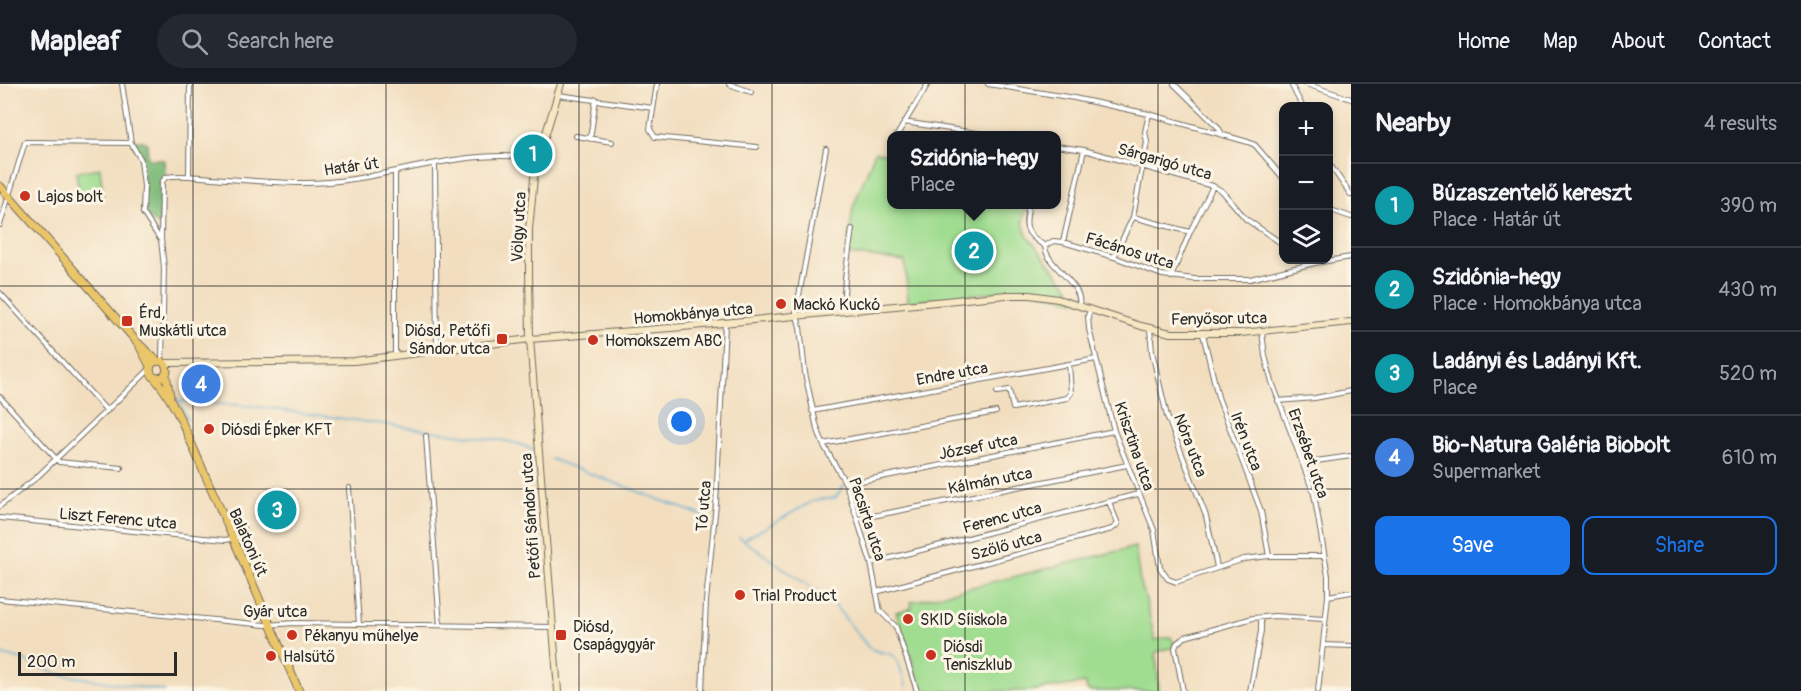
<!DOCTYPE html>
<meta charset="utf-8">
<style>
body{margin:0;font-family:Pangolin,sans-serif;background:#242831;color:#f1f3f6}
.controls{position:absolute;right:18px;top:18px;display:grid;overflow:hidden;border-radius:12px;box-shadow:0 3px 9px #0003}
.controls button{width:54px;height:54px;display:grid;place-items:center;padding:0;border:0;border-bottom:2px solid #363941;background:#171b24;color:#f1f3f6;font:30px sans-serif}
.scale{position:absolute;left:18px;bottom:15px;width:159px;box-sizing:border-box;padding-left:6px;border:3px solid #2b2b2b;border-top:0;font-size:16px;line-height:21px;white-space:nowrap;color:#2b2b2b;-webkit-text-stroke:4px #fcf5e5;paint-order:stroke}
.you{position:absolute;left:682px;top:338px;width:21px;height:21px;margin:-15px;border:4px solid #fff;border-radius:50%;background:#1a73e8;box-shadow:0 0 0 9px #1a73e833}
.badge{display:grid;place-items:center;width:39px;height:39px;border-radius:50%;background:#1a73e8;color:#fff;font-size:20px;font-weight:700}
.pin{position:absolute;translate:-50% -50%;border:3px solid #fff;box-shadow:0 2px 6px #0006}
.popup{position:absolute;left:887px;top:47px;width:174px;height:78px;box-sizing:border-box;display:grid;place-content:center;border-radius:12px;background:#171b24;filter:drop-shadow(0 2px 4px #0005);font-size:20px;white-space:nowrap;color:#9ea1a6}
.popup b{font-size:22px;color:#f1f3f6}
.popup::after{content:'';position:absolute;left:50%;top:100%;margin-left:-12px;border:12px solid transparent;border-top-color:#171b24}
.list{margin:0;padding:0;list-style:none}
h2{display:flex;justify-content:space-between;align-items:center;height:78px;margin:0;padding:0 24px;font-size:26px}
h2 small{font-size:20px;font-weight:400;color:#9ea1a6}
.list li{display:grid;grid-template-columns:39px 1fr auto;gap:18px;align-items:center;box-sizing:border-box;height:84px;padding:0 24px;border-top:2px solid #363941}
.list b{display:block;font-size:22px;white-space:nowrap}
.list p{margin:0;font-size:20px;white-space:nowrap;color:#9ea1a6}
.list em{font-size:20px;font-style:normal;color:#9ea1a6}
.actions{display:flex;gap:12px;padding:18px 24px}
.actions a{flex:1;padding:14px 0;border:2px solid #1a73e8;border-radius:12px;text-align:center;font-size:21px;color:#1a73e8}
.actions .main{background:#1a73e8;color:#fff}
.icon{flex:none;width:33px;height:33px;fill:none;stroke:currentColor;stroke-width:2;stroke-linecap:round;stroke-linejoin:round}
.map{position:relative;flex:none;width:1351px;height:607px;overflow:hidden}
header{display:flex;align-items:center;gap:36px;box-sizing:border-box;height:84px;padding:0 30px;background:#171b24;border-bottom:2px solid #363941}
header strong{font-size:28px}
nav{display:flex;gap:33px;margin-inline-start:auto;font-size:21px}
.search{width:420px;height:54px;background:#242831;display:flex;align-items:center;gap:15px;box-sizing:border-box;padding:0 21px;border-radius:33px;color:#9ea1a6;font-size:22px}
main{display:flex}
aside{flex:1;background:#171b24}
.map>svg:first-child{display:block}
</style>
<header>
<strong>Mapleaf</strong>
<div class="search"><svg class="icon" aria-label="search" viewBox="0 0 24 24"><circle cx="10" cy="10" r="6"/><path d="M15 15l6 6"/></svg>Search here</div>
<nav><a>Home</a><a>Map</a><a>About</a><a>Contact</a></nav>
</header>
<main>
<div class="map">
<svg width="1351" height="607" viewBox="0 0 1351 607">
<rect width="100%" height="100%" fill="#fcf5e5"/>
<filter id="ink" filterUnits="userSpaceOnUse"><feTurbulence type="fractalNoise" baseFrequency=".0167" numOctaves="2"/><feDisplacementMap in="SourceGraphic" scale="12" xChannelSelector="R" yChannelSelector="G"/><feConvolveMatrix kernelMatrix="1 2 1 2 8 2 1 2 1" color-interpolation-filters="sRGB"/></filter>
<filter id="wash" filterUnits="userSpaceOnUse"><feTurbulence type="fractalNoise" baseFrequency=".008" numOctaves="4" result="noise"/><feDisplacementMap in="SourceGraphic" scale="24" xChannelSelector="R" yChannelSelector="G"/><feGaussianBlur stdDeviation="1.35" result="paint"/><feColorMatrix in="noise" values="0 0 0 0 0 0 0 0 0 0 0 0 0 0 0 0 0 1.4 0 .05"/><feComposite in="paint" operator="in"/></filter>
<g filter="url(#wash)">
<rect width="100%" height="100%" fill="#f2debf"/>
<path fill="#a0dd91" stroke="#66845e" stroke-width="1.5" d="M 875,68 L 887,70 L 891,74 L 892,120 L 1026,121 L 1023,138 L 1027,152 L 1072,207 L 1075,217 L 1034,206 L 995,208 L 908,218 L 905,177 L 847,170 L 853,123 Z
M 100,84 L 103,112 L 80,115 L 76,88 Z
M 1135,463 L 1141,504 L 1145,512 L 1155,556 L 1171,553 L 1174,560 L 1171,564 L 1156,568 L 1159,607 L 1088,607 L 1085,599 L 1028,607 L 922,607 L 896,528 L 912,524 L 911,518 Z"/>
<path fill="#80bc7b" stroke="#567453" stroke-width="1.5" d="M 134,57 L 143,57 L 147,59 L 148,75 L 164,76 L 165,90 L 160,98 L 160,138 L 158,141 L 143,129 L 144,102 L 141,73 L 143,70 L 135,64 L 132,59 Z"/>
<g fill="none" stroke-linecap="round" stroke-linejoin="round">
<path stroke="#52a7ce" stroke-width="1.5" d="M 172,303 L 177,317 L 251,322 L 506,357 L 519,360 L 533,366
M 179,317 L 187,335
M 551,375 L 706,433
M 739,453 L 833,519 L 868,563 C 890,576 893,559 903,592
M 745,455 L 815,416 L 835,414 L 844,402
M 0,570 L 25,577 L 58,590 L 164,607
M 904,595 L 907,604"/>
</g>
</g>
<g filter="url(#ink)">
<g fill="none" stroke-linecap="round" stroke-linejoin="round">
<g stroke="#716a5f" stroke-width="6">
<path id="street" d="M 122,0 L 131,59 L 141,76 L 144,102 L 143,129 L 160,155
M 657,0 L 650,45 L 655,53 L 757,63
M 729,0 L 751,8
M 988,0 L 1074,14 L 1149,30 L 1248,58 L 1255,61 L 1284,95
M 1174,0 L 1218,43 L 1222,50
M 1291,0 L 1302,22
M 1306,0 L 1351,15
M 558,11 L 653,24
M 904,38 L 989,51
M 897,51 L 928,0
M 576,52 L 612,58
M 590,55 L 596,15
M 1056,62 L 1084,66 L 1213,102 L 1222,107 L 1246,135 L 1284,161
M 826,65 L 796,228 L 800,243 L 805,289 L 816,340 L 823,360 L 846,400 L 871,479 L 880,527 L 896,543 L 917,607
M 1328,78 L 1351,111
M 435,81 L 437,266
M 395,88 L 395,272
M 189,92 L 190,0
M 1029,120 C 1024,143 1024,149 1045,162
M 1328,125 L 1351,133
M 1133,133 L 1190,148
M 0,141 L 25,58 L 131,59
M 1063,158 L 1084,66
M 1114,173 L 1133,133 L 1147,58 L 1145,48 L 1149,30
M 1171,193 L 1190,148 L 1213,102
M 0,209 L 107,327
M 1079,222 C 1084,199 1046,183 1045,162 L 1053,157 L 1063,158 L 1114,173 L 1162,191 L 1194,195 L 1250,195 L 1315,179 L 1351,173
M 843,226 L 845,194 L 852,145
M 1090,226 L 1088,232 L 1089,245 L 1114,347 L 1154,446 L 1160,484 L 1168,495 L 1176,498 L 1244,475 L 1269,472 L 1324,472
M 1150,245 L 1152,268 L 1167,332 L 1206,432 L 1217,483
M 1262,248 L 1265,272 L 1272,298 L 1314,410 L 1328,492 L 1328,512 L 1318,607
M 1203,250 L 1218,313 L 1261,427 L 1269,472
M 162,276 L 164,184 L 161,155 L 162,98 L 166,93 C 181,90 197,93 212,94 C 242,96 272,99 303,99 C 381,100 459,61 537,75
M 997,308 L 1009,306 L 1013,324 L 1067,314 L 1071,309 L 1069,280
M 0,313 L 59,378 L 121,384
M 1278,317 L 1315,314 L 1351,307
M 812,327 L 1096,275
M 426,352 L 440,542
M 823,360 L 996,328
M 1302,379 L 1351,372
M 846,400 L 1114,347
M 349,404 L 359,540
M 0,422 L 36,394 L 149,286
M 0,434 L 225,456 L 241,453 L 244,448 L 243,444
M 858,435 L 1127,381
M 871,479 L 1138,410
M 876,508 L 1112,445 L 1118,440 L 1109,418
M 1328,512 L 1351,508
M 0,515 L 265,541 L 295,539 L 552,543
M 1323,561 L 1351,562
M 702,607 L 706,517 L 716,420 L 725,240
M 1183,607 L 1175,564 L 1177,559 L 1185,553 L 1253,534 L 1275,532 L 1324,535
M 1250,607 L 1261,547 L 1261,533"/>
</g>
<g stroke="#716a5f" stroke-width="8">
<path id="secondary" d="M 165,279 L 354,277 L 530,255 L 683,243 L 1006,211 L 1030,211 L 1058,215 L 1141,242 L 1171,249 L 1241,249 L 1351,238
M 558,607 L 530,255 L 529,187 L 529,145 L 534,94 L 538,75 L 561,0"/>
</g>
<g stroke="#716a5f" stroke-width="9">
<path id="primary" d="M 0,102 L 137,258 L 157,277
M 140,263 L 150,282
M 166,291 L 170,312
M 156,294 L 163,293 L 167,288 L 166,281 L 162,277 L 153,278 L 150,284 L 151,290 C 176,316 191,360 206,393 C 238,464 268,536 299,607"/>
</g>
<use href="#street" stroke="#fff" stroke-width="4"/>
<use href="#secondary" stroke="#f7e8c3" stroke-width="6"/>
<use href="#primary" stroke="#ebc669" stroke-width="7"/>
</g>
</g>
<path fill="none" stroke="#2b2b2b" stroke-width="1.5" stroke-opacity="0.55" d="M 193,0 L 193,607M 386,0 L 386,607M 579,0 L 579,607M 772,0 L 772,607M 965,0 L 965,607M 1158,0 L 1158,607M 0,202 L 1351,202M 0,405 L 1351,405"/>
<g fill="#c8321e" stroke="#fcf5e5" stroke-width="2">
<circle cx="25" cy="112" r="6"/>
<circle cx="781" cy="220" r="6"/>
<rect x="121" y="231" width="12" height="12" rx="3"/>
<rect x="496" y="249" width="12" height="12" rx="3"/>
<circle cx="593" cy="256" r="6"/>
<circle cx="209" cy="345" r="6"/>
<circle cx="740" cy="511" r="6"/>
<circle cx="908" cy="535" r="6"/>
<circle cx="292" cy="551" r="6"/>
<rect x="555" y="545" width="12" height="12" rx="3"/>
<circle cx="931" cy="571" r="6"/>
<circle cx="271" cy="572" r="6"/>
</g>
<g text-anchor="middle" stroke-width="6" stroke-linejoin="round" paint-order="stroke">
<g font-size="16" fill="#2b2b2b" stroke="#fcf5e5">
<text transform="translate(1165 77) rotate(16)" y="6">Sárgarigó utca</text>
<text transform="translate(351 82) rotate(-8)" y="6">Határ út</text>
<text transform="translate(518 143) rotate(-87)" y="6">Völgy utca</text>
<text transform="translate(1130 166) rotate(17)" y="6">Fácános utca</text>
<text transform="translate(693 229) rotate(-5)" y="6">Homokbánya utca</text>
<text transform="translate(1219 234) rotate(-1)" y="6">Fenyősor utca</text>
<text transform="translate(952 289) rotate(-10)" y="6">Endre utca</text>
<text transform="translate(1247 357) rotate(69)" y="6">Irén utca</text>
<text transform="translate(1191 361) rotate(69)" y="6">Nóra utca</text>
<text transform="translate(978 362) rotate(-11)" y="6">József utca</text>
<text transform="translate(1135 362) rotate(71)" y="6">Krisztina utca</text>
<text transform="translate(1309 369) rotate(71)" y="6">Erzsébet utca</text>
<text transform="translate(990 396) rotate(-11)" y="6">Kálmán utca</text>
<text transform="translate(703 422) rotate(-85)" y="6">Tó utca</text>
<text transform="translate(530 432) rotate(-94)" y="6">Petőfi Sándor utca</text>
<text transform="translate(1002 433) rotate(-15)" y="6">Ferenc utca</text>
<text transform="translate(118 434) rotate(5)" y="6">Liszt Ferenc utca</text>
<text transform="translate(868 435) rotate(72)" y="6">Pacsirta utca</text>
<text transform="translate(249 458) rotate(66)" y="6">Balatoni út</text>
<text transform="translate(1006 461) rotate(-15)" y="6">Szőlő utca</text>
<text x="275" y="533">Gyár utca</text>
</g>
<g font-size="16" fill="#2b2b2b" stroke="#fcf5e5" text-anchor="start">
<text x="37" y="118">Lajos bolt</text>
<text x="793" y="226">Mackó Kuckó</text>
<text x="139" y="234">Érd,<tspan x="139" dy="18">Muskátli utca</tspan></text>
<text x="490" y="252" text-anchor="end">Diósd, Petőfi<tspan x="490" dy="18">Sándor utca</tspan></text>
<text x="605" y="262">Homokszem ABC</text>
<text x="221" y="351">Diósdi Épker KFT</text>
<text x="752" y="517">Trial Product</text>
<text x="920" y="541">SKID Síiskola</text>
<text x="573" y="548">Diósd,<tspan x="573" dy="18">Csapágygyár</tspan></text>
<text x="304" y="557">Pékanyu műhelye</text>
<text x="943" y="568">Diósdi<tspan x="943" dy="18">Teniszklub</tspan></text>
<text x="283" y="578">Halsütő</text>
</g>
</g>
</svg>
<div class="controls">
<button>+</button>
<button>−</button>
<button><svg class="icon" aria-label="layers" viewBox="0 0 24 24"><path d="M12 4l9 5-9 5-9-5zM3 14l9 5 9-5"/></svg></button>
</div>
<div class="scale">200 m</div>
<div class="you"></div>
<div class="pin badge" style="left:533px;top:70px;background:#0f9aa8">1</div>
<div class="pin badge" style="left:974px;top:167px;background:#0f9aa8">2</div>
<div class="popup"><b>Szidónia-hegy</b>Place</div>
<div class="pin badge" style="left:277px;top:426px;background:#0f9aa8">3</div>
<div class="pin badge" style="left:201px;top:300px;background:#3f7fe0">4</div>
</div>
<aside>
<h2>Nearby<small>4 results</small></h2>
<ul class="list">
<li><span class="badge" style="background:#0f9aa8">1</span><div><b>Búzaszentelő kereszt</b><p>Place · Határ út</p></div><em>390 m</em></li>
<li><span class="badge" style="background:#0f9aa8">2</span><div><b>Szidónia-hegy</b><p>Place · Homokbánya utca</p></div><em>430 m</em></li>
<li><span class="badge" style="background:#0f9aa8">3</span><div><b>Ladányi és Ladányi Kft.</b><p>Place</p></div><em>520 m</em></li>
<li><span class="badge" style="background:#3f7fe0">4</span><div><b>Bio-Natura Galéria Biobolt</b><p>Supermarket</p></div><em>610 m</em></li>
</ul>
<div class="actions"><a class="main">Save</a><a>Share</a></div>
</aside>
</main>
